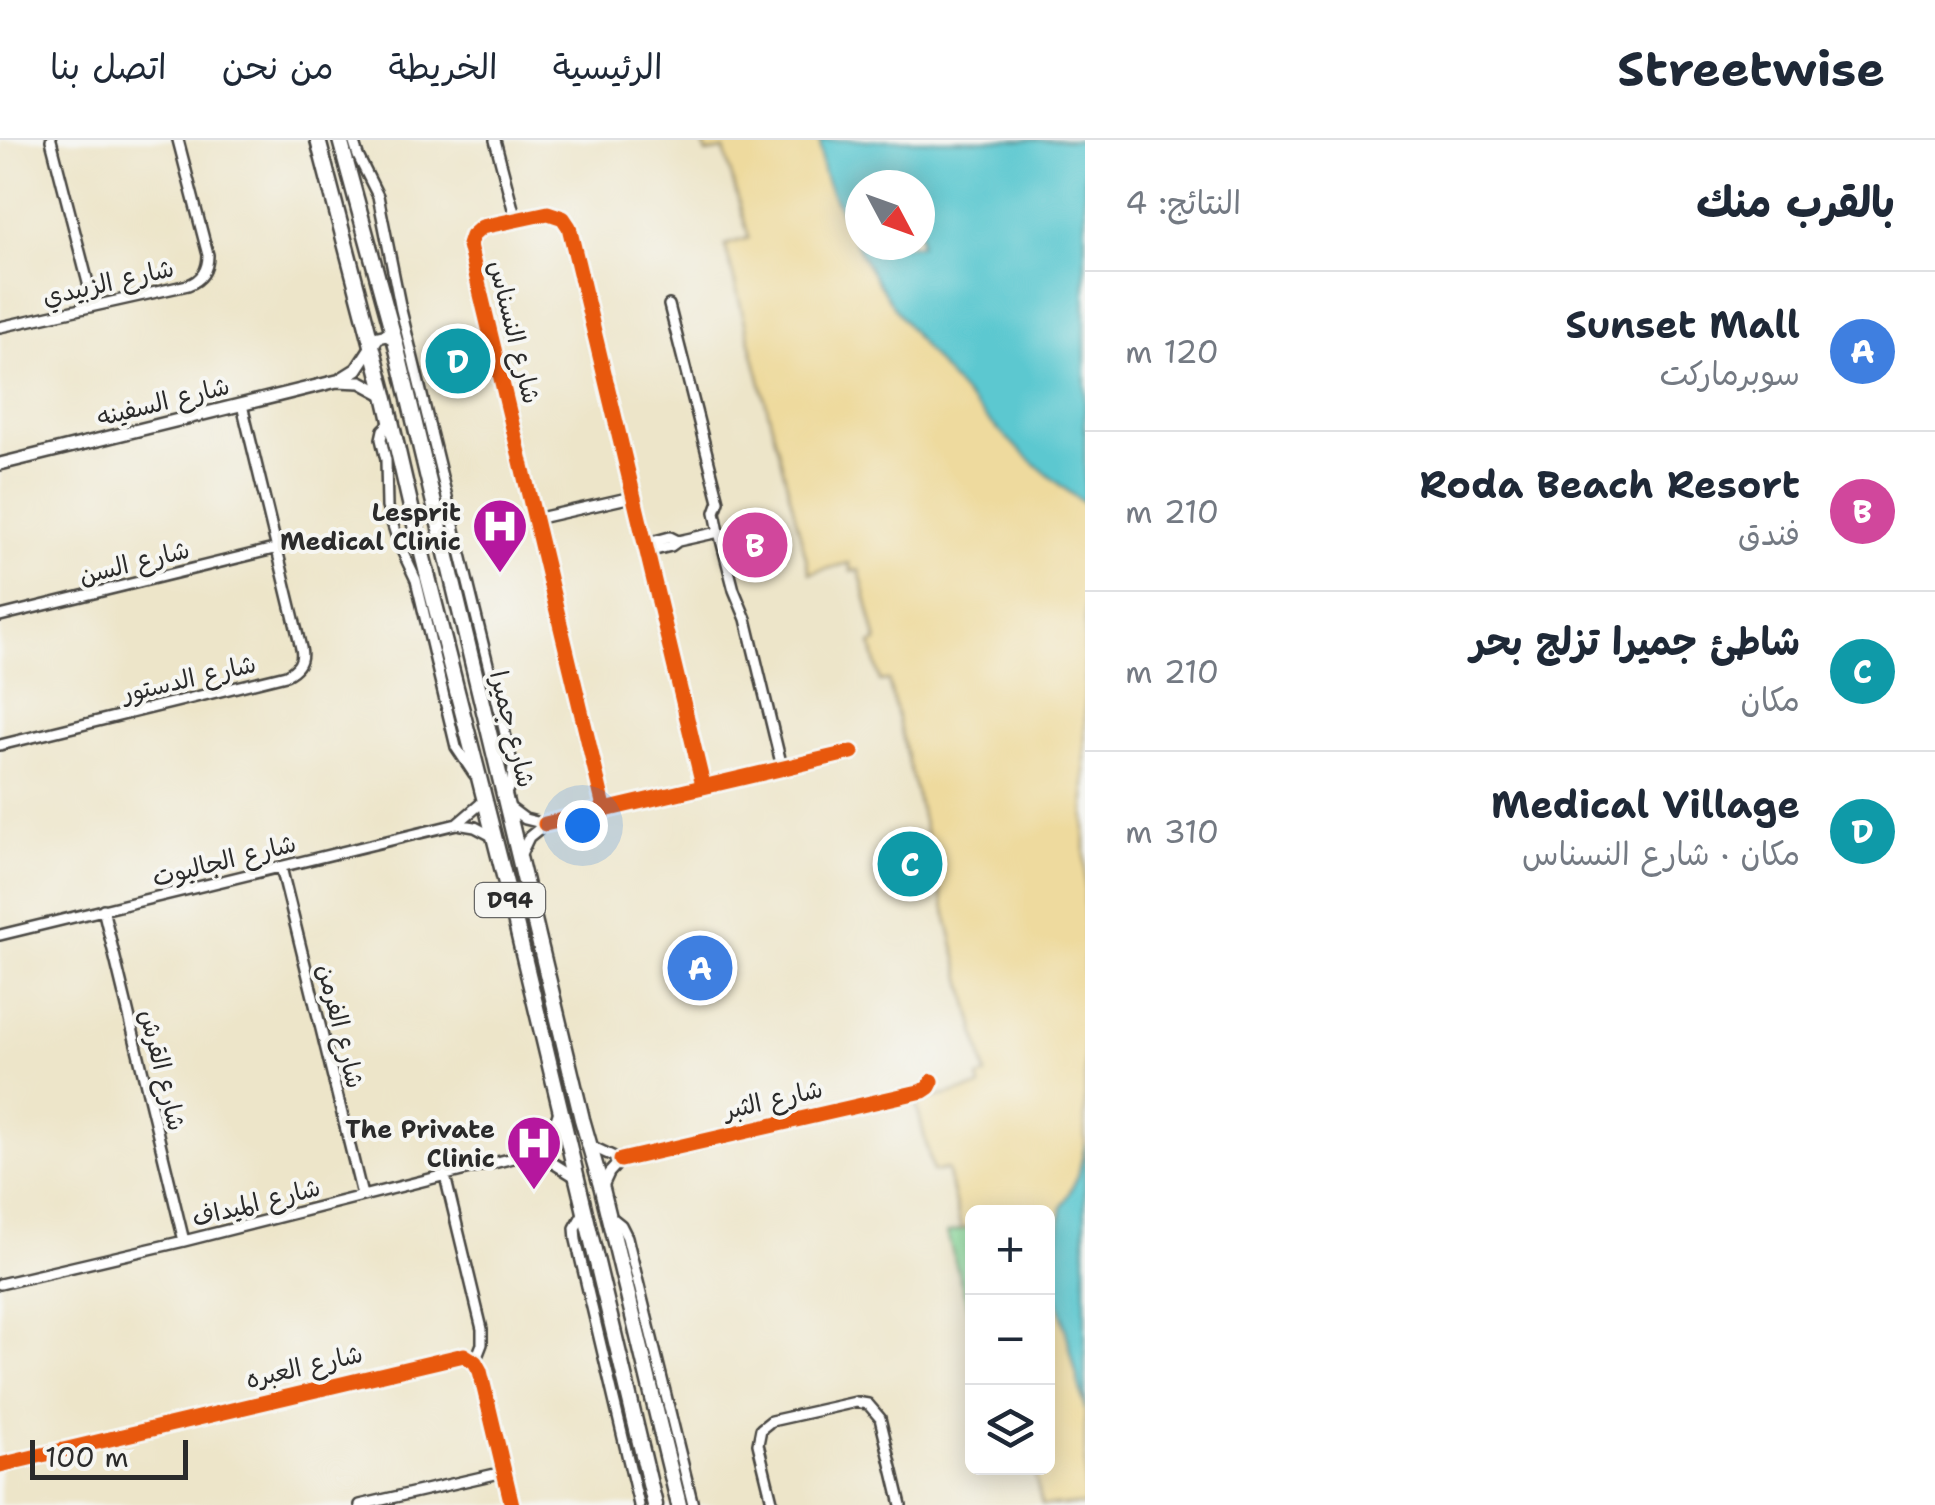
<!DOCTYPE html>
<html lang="ar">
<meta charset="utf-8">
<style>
body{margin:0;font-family:"Shantell Sans","Playpen Sans Arabic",sans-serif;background:#f2f2f3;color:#1f2937;direction:rtl}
.controls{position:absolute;right:30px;bottom:30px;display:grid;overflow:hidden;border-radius:15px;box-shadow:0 5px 25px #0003}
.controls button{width:90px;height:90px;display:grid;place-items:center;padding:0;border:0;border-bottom:2px solid #e0e1e3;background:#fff;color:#1f2937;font:50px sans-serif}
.compass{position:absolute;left:845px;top:30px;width:90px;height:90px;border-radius:50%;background:#fff;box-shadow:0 5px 25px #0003;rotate:131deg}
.scale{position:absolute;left:30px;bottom:25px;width:158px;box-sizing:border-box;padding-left:10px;border:5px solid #2b2b2b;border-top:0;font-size:28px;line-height:35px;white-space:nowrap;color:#2b2b2b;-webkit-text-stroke:8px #f6f6f2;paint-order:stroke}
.you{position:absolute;left:582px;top:685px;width:35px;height:35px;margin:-25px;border:8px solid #fff;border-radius:50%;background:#1a73e8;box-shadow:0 0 0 15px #1a73e833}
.badge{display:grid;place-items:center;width:65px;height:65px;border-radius:50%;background:#1a73e8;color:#fff;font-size:32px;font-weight:700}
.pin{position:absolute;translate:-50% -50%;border:5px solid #fff;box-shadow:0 2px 10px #0006}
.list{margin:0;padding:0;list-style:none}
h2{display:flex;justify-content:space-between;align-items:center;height:130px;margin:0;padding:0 40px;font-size:42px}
h2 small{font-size:32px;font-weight:400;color:#747a83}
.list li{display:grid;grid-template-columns:65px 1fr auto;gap:30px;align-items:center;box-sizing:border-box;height:160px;padding:0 40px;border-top:2px solid #e0e1e3}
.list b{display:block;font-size:38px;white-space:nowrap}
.list p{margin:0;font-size:32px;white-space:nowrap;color:#747a83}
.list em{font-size:32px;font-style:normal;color:#747a83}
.icon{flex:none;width:55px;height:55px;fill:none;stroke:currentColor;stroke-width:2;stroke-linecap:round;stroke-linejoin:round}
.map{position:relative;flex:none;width:1085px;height:1365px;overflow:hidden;direction:ltr}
header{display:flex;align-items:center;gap:60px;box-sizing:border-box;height:140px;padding:0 50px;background:#fff;border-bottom:2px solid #e0e1e3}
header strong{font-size:48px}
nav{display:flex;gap:55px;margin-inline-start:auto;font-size:35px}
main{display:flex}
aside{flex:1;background:#fff}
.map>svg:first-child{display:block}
</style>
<header>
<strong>Streetwise</strong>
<nav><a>الرئيسية</a><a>الخريطة</a><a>من نحن</a><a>اتصل بنا</a></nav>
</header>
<main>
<aside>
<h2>بالقرب منك<small>النتائج: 4</small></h2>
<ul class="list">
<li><span class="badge" style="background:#3f7fe0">A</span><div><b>Sunset Mall</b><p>سوبرماركت</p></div><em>120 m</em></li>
<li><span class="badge" style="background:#d1479c">B</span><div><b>Roda Beach Resort</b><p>فندق</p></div><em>210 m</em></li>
<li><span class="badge" style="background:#0f9aa8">C</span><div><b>شاطئ جميرا تزلج بحر</b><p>مكان</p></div><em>210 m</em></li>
<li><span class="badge" style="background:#0f9aa8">D</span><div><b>Medical Village</b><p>مكان · شارع النسناس</p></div><em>310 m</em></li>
</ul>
</aside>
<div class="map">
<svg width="1085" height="1365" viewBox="0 0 1085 1365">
<rect width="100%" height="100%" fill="#f6f6f2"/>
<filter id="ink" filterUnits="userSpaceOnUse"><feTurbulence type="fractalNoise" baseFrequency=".01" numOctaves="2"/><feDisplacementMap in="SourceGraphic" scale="20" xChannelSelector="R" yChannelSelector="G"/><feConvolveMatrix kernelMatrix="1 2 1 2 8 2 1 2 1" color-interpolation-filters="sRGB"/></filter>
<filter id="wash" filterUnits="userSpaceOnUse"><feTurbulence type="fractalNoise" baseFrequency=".0048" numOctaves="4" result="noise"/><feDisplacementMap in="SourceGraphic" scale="40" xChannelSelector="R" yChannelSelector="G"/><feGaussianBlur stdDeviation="2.25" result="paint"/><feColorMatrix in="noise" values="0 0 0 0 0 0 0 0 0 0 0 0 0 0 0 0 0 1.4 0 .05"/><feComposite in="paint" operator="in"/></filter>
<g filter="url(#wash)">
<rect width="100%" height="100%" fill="#ede5c9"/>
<path fill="#8cde9e" stroke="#5c8464" stroke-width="2.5" d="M 972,1087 L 972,1182 L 947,1093 Z"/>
<path fill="#eeda9e" stroke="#8c8264" stroke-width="2.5" d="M 703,0 L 820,0 L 824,33 L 850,93 L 880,146 L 918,200 L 963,252 L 1061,346 L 1085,364 L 1085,1005 L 1078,1036 L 1062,1067 L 1053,1138 L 1085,1269 L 1085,1365 L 1042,1365 L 1033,1328 L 1048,1328 L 1048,1072 L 972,1072 L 972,1087 L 961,1089 L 947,1029 L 933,1032 L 916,962 L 980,947 L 978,938 L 986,935 L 888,540 L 880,541 L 871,504 L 877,502 L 859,430 L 851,431 L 849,423 L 810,433 L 725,105 L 749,98 L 724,10 L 706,13 Z"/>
<path fill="#5bc8d0" stroke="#437a7e" stroke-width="2.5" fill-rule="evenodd" d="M 820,0 L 1085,0 L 1085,364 C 992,296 886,179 841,73 C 835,59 826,45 823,30 C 821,21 821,10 820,0 ZM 920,45 L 920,105 L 860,105 L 860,45 Z
M 1085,1005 L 1085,1269 L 1053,1138 L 1062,1067 L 1078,1036 Z"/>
</g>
<g filter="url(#ink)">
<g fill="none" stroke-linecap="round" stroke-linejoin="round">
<g stroke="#484743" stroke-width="14">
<path id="minor" d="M 51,0 L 94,166
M 353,0 L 358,16 L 378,56 L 401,170 L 513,626 L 512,641 L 505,655
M 495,0 L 516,80
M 669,165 L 719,361 L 715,372 L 719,392 L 734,450 L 746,479 L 782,627
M 0,187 L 188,145 C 202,140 208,130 208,115 L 178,0
M 391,282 L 383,290 L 381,299 L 386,320 L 387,367 L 399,404 L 416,440 L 456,607 L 474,634
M 535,379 L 632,357
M 644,404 L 670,397 L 678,401
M 647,412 L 671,406 L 678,401 L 719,392
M 0,476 L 278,408
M 0,605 L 286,535 C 298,529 304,521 301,508 L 242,265
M 509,667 L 525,679 L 545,684
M 605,671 L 469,105 L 472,96 L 482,87 L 548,73 L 563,78 L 569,87 L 703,645
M 457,684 L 475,687 L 494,697
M 520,716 L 529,697 L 545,684 L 852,612
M 281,727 L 362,1055
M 103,769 L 184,1101
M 0,795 L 457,684 L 485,660
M 591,1006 L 621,1020 L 923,951 L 929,947 L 932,941
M 524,1016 L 548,1020 L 577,1038
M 445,1036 L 482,1189 L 482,1204 L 475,1222
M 603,1046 L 609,1033 L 621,1020
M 584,1072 L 575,1088 L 576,1100 L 639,1365
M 611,1077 L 621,1085 L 627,1097 L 693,1365
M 0,1144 L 184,1101 L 521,1016 C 540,1006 553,992 559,971
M 0,1325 L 464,1215 L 475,1222 L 480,1231 L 512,1365
M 360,1365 L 504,1332
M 773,1365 L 758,1304 L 761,1289 L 771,1281 L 856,1262 L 868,1264 L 880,1278 L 901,1365"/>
</g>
<g stroke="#484743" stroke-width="16">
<path id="tertiary" d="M 341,239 L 357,229 L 378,197 L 387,195 L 395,200
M 0,324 L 337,241 L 361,242 L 385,255"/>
</g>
<g stroke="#484743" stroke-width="19">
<path id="primary" d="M 318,0 L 385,255 L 419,402 L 512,767 L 655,1365
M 340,0 L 395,201 L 582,979 L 602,1049 L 679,1365"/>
</g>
<use href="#minor" stroke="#fff" stroke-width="9"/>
<use href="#tertiary" stroke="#fff" stroke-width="11"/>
<use href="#primary" stroke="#fff" stroke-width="14"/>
<g stroke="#f6f6f2" stroke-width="21">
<path id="cycleway" d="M 605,671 L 469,105 L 472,96 L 482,87 L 548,73 L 563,78 L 569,87 L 703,645
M 545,684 L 852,612
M 621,1020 L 923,951 L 929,947 L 932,941
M 0,1325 L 464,1215 L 475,1222 L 480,1231 L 512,1365"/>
</g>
<use href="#cycleway" stroke="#e8590c" stroke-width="15"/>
</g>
</g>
<defs>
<g id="hospital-pin" transform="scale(2.875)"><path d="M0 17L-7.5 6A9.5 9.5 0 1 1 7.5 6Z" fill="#b5179e" stroke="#f6f6f2"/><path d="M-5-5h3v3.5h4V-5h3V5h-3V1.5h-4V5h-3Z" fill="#fff"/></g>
</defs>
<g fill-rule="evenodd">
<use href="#hospital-pin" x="500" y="386"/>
<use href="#hospital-pin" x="534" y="1003"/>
</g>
<g text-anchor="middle" stroke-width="8" stroke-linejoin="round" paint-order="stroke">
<rect fill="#f6f6f2" stroke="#686867" stroke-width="2.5" x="475" y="743" width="70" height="34" rx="8"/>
<g font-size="22" font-weight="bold" fill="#2b2b2b">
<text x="510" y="768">D94</text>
</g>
<g font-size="25" fill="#2b2b2b" stroke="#f6f6f2">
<text transform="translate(108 142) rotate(-13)" y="9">شارع الزبيدي</text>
<text transform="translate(515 192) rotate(76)" y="9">شارع النسناس</text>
<text transform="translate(163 261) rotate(-14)" y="9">شارع السفينه</text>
<text transform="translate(134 422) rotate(-14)" y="9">شارع السن</text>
<text transform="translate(189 538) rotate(-13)" y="9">شارع الدستور</text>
<text transform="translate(513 589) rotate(76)" y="9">شارع جميرا</text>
<text transform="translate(224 720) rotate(-14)" y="9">شارع الجالبوت</text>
<text transform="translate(341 886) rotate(76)" y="9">شارع الفرمن</text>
<text transform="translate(163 930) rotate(76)" y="9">شارع القرش</text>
<text transform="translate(773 959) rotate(-13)" y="9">شارع الثبر</text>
<text transform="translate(256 1062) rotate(-14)" y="9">شارع الميداف</text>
<text transform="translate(304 1226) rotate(-13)" y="9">شارع العبره</text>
</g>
<g font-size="25" font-weight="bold" fill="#2b2b2b" stroke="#f6f6f2" text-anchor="end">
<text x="461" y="381">Lesprit<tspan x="461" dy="29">Medical Clinic</tspan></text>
<text x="495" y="998">The Private<tspan x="495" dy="29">Clinic</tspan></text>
</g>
</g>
</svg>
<div class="controls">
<button>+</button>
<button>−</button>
<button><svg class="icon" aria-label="layers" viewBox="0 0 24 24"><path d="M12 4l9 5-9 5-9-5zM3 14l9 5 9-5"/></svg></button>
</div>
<svg class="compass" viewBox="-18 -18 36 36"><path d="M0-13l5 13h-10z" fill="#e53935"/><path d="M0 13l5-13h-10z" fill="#747a83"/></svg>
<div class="scale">100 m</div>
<div class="you"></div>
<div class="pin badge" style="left:700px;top:828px;background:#3f7fe0">A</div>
<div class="pin badge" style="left:755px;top:405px;background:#d1479c">B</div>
<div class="pin badge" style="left:910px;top:724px;background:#0f9aa8">C</div>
<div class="pin badge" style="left:458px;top:221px;background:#0f9aa8">D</div>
</div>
</main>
